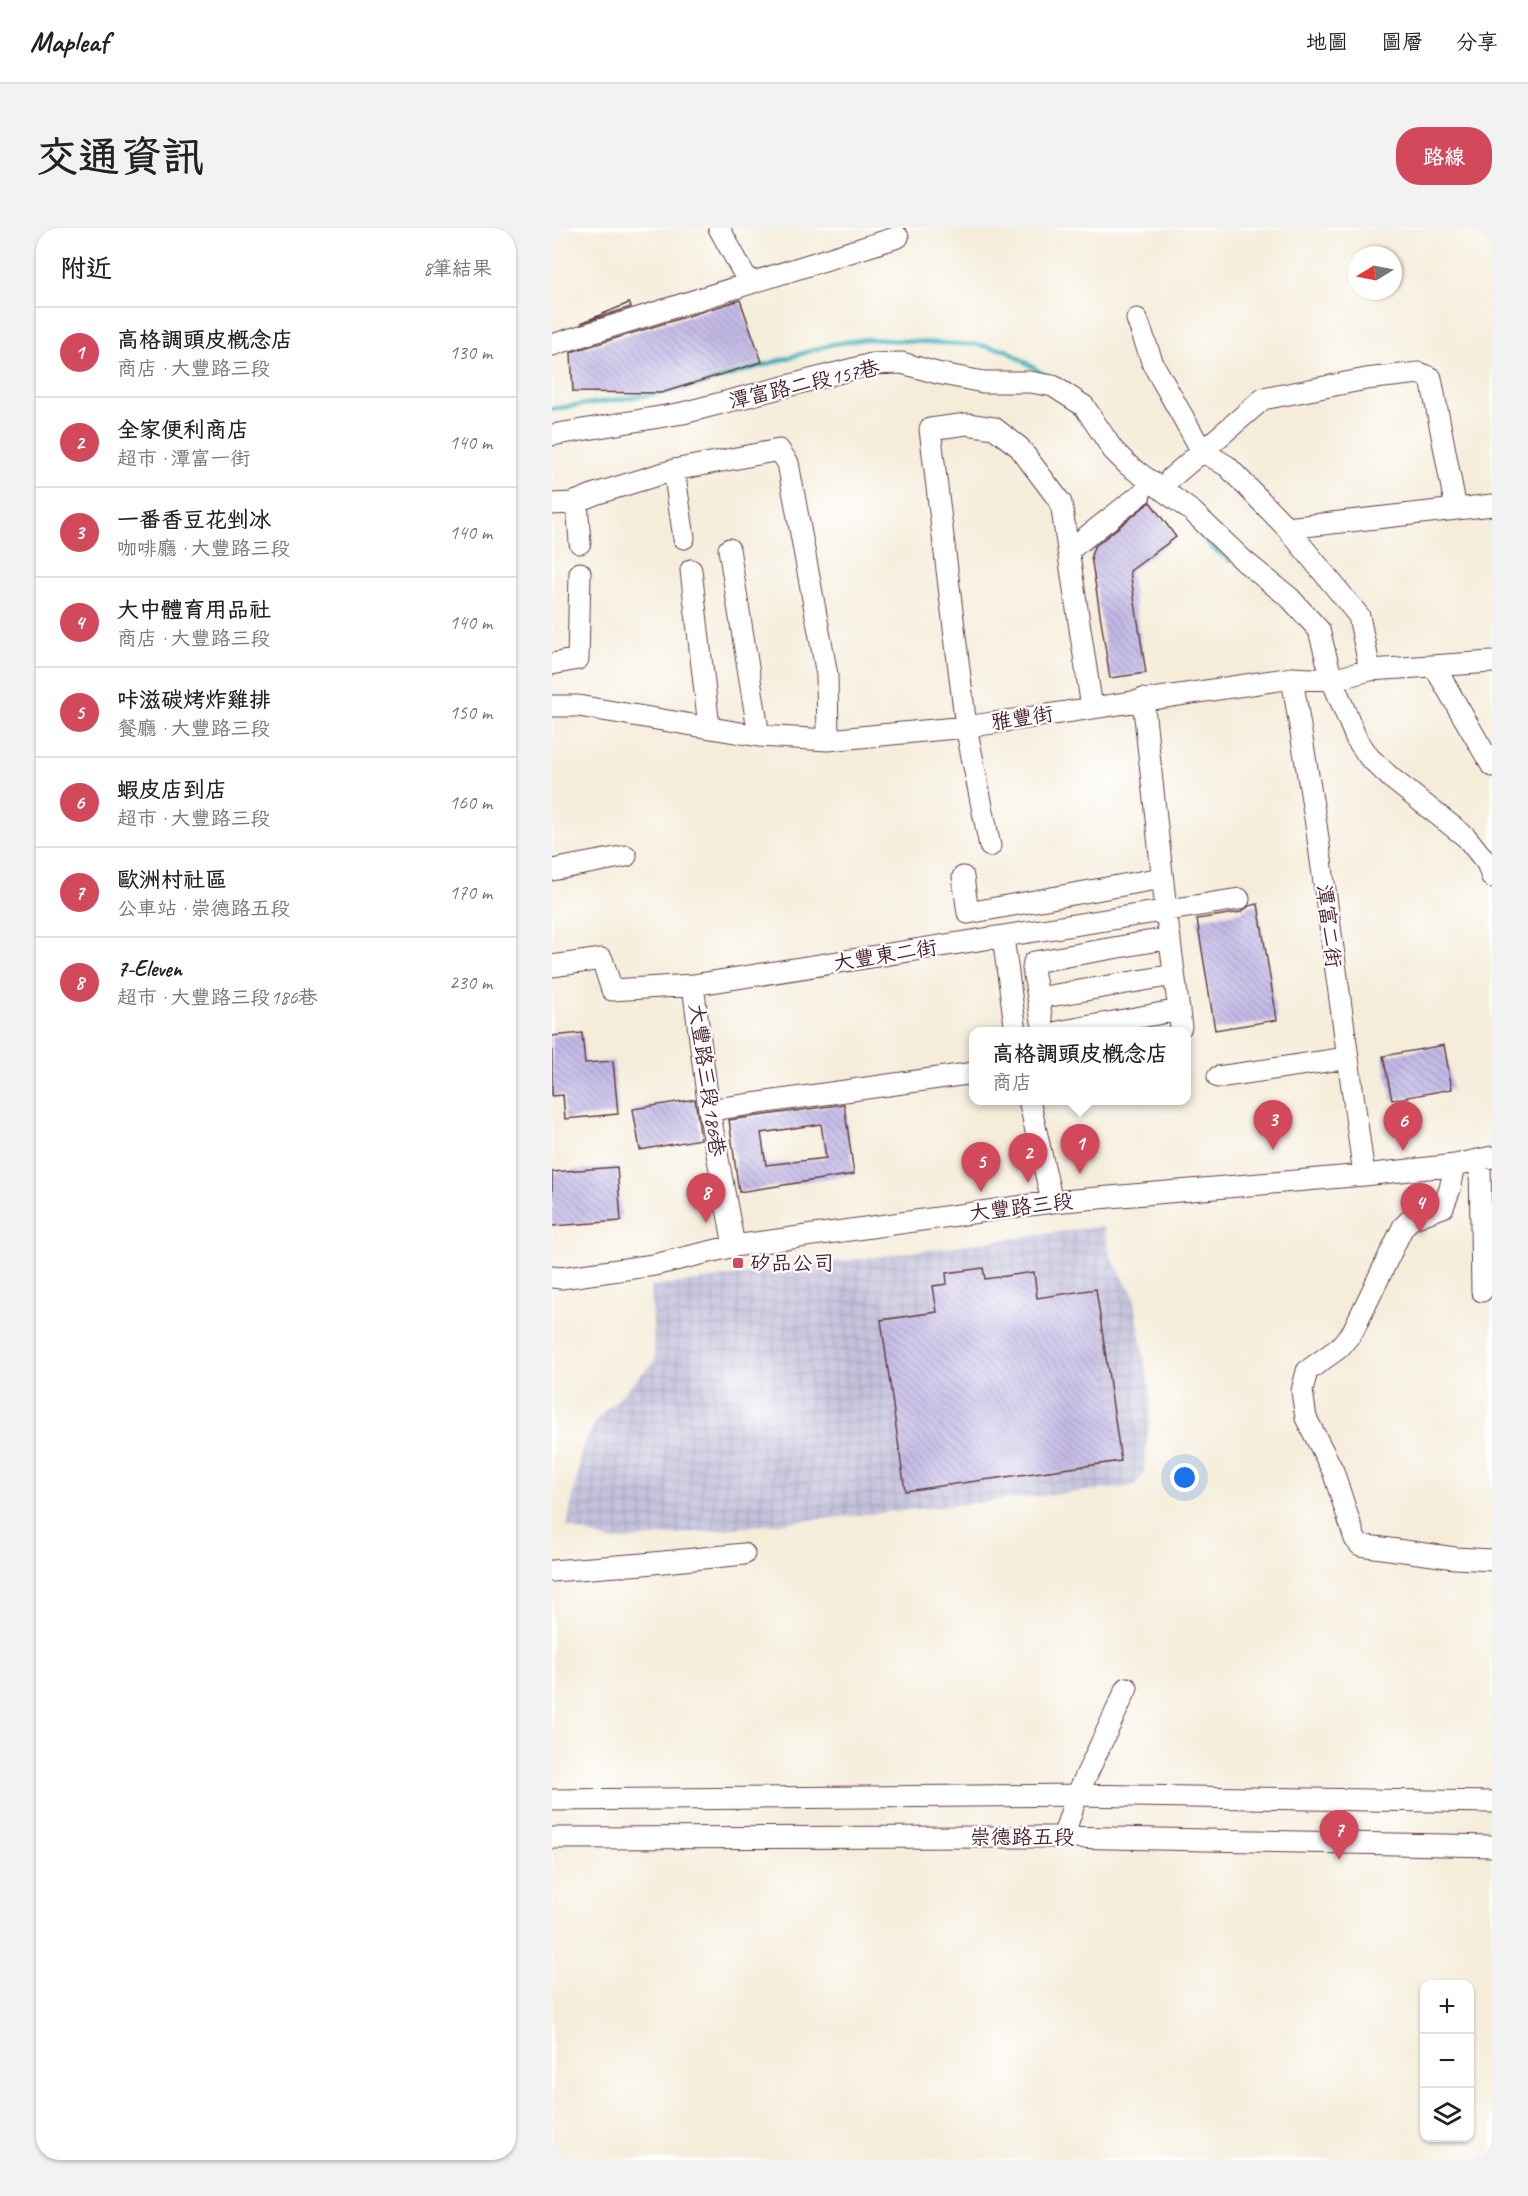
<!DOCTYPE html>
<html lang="zh-TW">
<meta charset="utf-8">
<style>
body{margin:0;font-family:Caveat,"LXGW WenKai TC",sans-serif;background:#f2f2f2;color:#222}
.controls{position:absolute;right:18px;bottom:18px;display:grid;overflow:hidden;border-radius:12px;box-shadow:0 2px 4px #0004}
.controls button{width:54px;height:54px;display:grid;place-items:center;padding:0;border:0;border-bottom:2px solid #e0e0e0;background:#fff;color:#222;font:30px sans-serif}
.compass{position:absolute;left:796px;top:18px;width:54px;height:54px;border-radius:50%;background:#fff;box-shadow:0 2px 4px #0004;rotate:260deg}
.you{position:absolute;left:633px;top:1250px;width:21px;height:21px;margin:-15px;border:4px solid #fff;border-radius:50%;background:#1a73e8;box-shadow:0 0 0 9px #1a73e833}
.badge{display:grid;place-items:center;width:39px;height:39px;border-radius:50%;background:#d1495b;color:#fff;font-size:20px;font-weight:700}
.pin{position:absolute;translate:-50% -50px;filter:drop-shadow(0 2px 3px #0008)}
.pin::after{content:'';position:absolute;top:32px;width:21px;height:18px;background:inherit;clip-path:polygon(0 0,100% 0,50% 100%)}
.popup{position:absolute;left:417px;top:799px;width:222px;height:78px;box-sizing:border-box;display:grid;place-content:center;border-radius:12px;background:#fff;filter:drop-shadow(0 2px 4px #0005);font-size:20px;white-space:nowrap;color:#767676}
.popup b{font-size:22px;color:#222}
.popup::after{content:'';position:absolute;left:50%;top:100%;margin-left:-12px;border:12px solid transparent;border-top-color:#fff}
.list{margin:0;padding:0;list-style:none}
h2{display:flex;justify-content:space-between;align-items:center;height:78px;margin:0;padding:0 24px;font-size:26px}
h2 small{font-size:20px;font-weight:400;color:#767676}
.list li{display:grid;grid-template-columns:39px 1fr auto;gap:18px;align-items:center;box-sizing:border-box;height:90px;padding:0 24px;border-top:2px solid #e0e0e0}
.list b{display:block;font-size:22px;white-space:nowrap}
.list p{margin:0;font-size:20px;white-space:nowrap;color:#767676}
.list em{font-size:20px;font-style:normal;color:#767676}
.icon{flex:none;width:33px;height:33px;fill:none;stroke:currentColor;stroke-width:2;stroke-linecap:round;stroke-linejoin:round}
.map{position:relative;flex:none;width:940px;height:1932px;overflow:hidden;border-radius:24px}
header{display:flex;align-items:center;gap:36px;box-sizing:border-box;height:84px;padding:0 30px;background:#fff;border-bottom:2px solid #e0e0e0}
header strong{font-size:28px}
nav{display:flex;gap:33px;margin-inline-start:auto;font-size:21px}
.intro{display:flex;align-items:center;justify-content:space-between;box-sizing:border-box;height:144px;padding:0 36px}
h1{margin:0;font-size:42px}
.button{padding:15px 27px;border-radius:24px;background:#d1495b;color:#fff;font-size:21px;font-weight:700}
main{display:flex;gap:36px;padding:0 36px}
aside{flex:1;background:#fff;border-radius:24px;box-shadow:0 2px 4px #0004}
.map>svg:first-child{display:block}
</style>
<header>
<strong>Mapleaf</strong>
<nav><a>地圖</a><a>圖層</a><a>分享</a></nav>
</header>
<div class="intro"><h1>交通資訊</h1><a class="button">路線</a></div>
<main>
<aside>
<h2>附近<small>8筆結果</small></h2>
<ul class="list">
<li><span class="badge">1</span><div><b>高格調頭皮概念店</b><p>商店 · 大豐路三段</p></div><em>130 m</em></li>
<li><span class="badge">2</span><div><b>全家便利商店</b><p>超市 · 潭富一街</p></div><em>140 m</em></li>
<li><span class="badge">3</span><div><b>一番香豆花剉冰</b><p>咖啡廳 · 大豐路三段</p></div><em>140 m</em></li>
<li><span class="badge">4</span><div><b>大中體育用品社</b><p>商店 · 大豐路三段</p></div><em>140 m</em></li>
<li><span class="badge">5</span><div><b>咔滋碳烤炸雞排</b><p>餐廳 · 大豐路三段</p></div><em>150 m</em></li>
<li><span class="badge">6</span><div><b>蝦皮店到店</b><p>超市 · 大豐路三段</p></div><em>160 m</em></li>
<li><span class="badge">7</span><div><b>歐洲村社區</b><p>公車站 · 崇德路五段</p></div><em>170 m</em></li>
<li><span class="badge">8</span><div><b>7-Eleven</b><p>超市 · 大豐路三段186巷</p></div><em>230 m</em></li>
</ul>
</aside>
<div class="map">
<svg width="940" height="1932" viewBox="0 0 940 1932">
<defs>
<pattern id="industrial-grid" width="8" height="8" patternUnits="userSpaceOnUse" patternTransform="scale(1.5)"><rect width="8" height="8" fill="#c3c1db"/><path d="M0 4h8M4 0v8" fill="none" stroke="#a9a5bc"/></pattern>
<pattern id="building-back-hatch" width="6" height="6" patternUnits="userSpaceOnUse" patternTransform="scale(1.5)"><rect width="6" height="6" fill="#c3b9e7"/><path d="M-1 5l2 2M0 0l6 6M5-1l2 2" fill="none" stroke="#a096bb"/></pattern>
</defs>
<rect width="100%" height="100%" fill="#fff"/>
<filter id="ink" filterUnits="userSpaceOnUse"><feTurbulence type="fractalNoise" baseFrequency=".0167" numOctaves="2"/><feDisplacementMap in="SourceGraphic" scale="12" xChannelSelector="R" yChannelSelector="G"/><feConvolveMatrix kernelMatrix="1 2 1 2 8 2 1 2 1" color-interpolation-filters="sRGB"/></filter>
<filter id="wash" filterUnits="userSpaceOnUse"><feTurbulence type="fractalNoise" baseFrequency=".008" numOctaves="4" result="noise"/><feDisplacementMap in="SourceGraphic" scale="24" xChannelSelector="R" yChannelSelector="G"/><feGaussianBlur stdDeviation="1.35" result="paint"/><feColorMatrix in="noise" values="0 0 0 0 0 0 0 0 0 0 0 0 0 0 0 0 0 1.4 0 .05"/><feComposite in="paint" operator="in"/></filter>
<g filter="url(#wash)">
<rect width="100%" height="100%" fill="#f5edda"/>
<path fill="url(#industrial-grid)" d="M 552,998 L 559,1029 L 582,1068 L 599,1173 L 592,1245 L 582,1258 L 60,1313 L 15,1299 L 31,1218 L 47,1189 L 103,1133 L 99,1059 Z"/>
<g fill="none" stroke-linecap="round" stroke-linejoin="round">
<path stroke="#3eaebb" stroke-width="4.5" d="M 0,181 L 98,167 L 147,157 L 281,116 L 314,111 L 427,117 L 454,122 L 496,149
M 643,300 L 661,320 L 678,333"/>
</g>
<g id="blocks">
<path fill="url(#building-back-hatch)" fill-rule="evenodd" d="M 188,72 L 210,134 L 109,165 L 21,164 L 19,124 Z
M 77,75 L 79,79 L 29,95 Z
M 598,274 L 624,309 L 578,343 L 594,445 L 558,450 L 539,328 L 542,319 Z
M 706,676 L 725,792 L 663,802 L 645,691 L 689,684 L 697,678 Z
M 30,805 L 33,835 L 61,833 L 66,886 L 13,891 L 11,867 L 0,868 L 0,808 Z
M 892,817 L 900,861 L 840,872 L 831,828 Z
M 143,871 L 149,911 L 88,922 L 81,881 Z
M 292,876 L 302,946 L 187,964 L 177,892 ZM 269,896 L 274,930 L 214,937 L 209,905 Z
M 65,939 L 69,993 L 0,998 L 0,944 Z
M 431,1040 L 433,1051 L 482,1044 L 485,1070 L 544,1061 L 569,1233 L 353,1263 L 329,1092 L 385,1084 L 381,1058 L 395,1056 L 394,1045 Z"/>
</g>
</g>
<g filter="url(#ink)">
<use href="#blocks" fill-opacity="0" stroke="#643e45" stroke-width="1.5"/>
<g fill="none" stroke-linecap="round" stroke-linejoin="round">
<g stroke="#643e45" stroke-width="23">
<path id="minor" d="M 167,0 L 197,55
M 585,91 L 601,136 L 650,223 L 675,238 L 735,300 L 807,388 L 818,442
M 0,117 L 346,9
M 0,207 L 131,185 L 320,136 L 350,135 L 385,145 L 431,154 L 478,154 L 501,158 L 532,178 L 561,222 L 576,237 L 641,284 L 692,333 L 738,370 L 767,402 L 780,452 L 804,510 L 817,529 L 839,550 L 914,609 L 935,635 L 940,649
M 122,242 L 132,310
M 619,250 L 711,171 L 814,151 L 867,145 L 879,150 L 904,281
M 25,273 L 28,315
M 0,276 L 21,275 L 43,266 L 122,242 L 227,222 L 236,235 L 275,447 L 276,512
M 735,300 L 940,277
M 177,321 L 207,508
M 516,323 L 588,267
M 139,342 L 157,499
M 0,436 L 26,431 L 28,345
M 882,438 L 940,538
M 740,450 L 764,596 L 812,947
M 591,471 L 614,682 L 629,799
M 0,478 L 26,478 L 207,508 L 276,512 L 414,499 L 740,450 L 780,452 L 818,442 L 940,434
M 438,618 L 414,499 L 378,201 L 415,196 L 442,200 L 467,219 L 509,275 L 540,480
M 0,642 L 74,628
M 411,649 L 416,685 L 610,650
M 451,709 L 464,804
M 0,738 L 50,731 L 60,762 L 141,757 L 687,671
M 141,757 L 157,882 L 182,1018
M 486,770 L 622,747
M 492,804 L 481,741 L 482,734 L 618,710
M 506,804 L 627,782
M 666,849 L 795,830
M 477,872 L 500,974
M 157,882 L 422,845
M 928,933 L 930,1063
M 903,937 L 898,961 L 891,979 L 859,991 L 851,999 L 801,1103 L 787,1120 L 755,1143 L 750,1163 L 754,1190 L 781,1243 L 803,1311 L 808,1317 L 903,1330 L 940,1332
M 0,1049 L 9,1050 L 102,1037 L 182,1018 L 500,974 L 812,947 L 903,937 L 940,929
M 0,1343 L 91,1336 L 192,1326
M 0,1572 L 525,1567 L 940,1574
M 511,1609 L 525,1567 L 575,1460
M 0,1610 L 511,1609 L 940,1618"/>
</g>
<use href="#minor" stroke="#fff" stroke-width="21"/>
</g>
</g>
<rect fill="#d1495b" stroke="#fff" stroke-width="2" x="180" y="1029" width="12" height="12" rx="3"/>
<g text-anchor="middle" stroke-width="4.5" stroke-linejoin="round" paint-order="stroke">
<g font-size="21" fill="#4a1f2b" stroke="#fff">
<text transform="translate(252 156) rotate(-13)" y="7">潭富路二段157巷</text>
<text transform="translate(470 490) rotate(-9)" y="7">雅豐街</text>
<text transform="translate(777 698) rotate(83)" y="7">潭富二街</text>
<text transform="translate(333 727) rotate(-9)" y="7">大豐東二街</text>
<text transform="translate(155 852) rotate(82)" y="7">大豐路三段186巷</text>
<text transform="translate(469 979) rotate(-7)" y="7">大豐路三段</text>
<text x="470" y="1616">崇德路五段</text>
</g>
<g font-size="21" fill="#4a1f2b" stroke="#fff" text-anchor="start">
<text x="198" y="1042">矽品公司</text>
</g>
</g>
</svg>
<div class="controls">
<button>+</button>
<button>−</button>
<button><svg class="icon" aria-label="layers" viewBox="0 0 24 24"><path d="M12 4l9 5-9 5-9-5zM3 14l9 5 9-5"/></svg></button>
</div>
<svg class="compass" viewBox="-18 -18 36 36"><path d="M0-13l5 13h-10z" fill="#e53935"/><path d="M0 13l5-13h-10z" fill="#767676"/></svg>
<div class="you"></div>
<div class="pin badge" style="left:528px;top:946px">1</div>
<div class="popup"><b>高格調頭皮概念店</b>商店</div>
<div class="pin badge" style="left:476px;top:955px">2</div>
<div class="pin badge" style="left:721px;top:922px">3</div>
<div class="pin badge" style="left:868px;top:1005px">4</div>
<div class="pin badge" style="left:429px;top:964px">5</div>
<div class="pin badge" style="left:851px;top:923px">6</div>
<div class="pin badge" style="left:787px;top:1632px">7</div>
<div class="pin badge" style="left:154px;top:995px">8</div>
</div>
</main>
